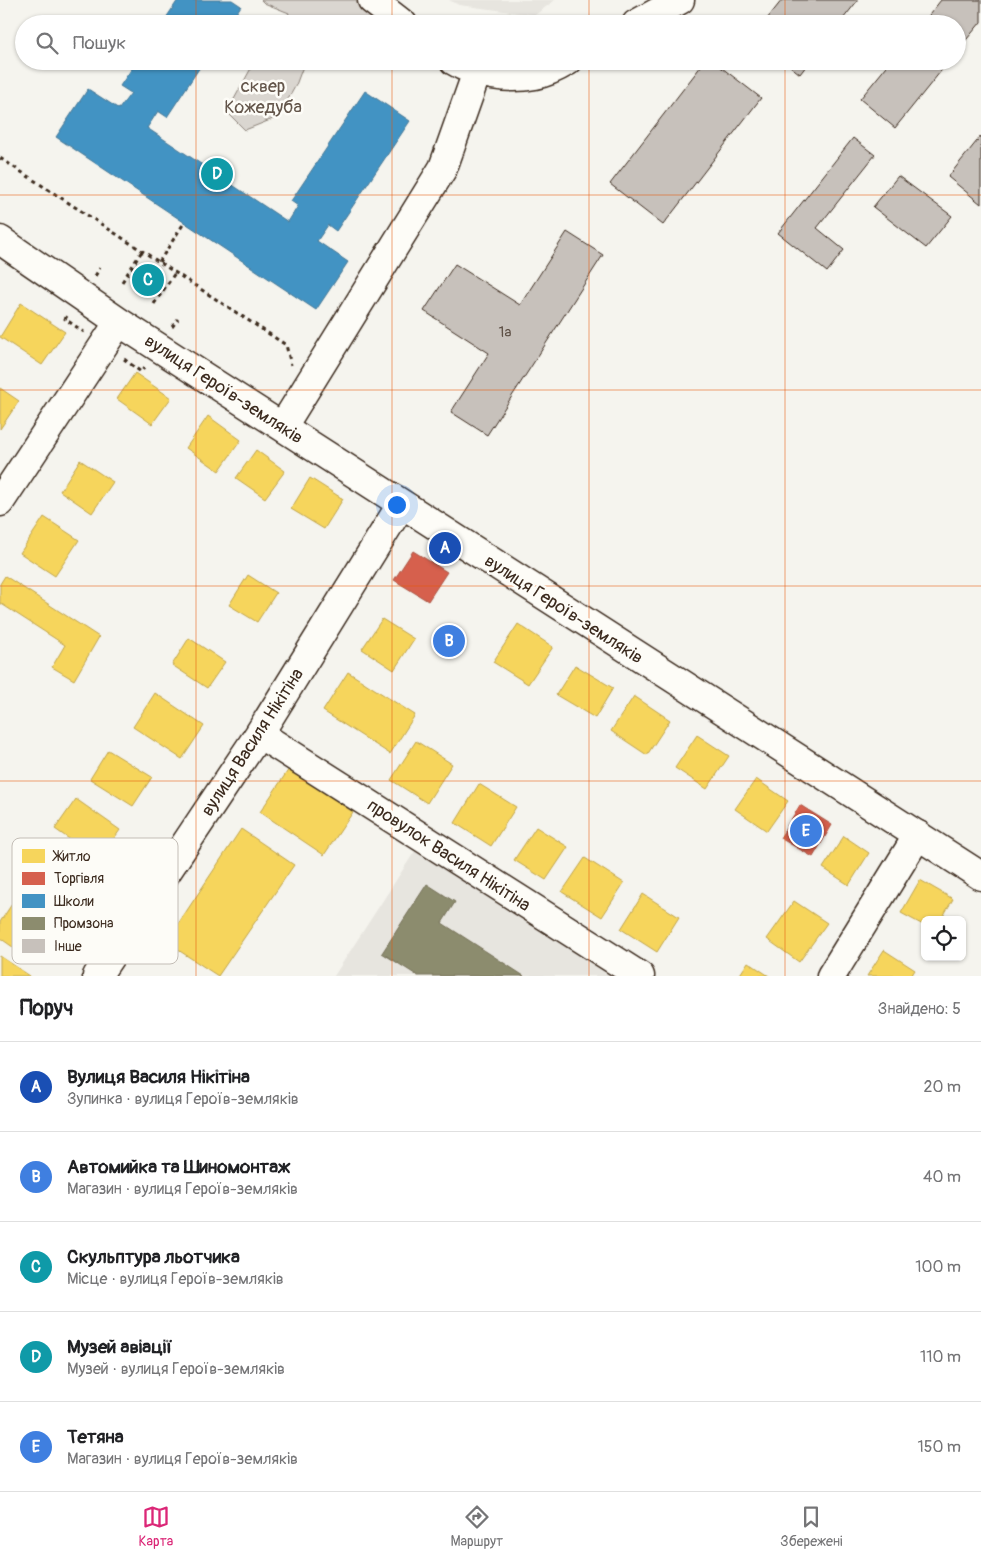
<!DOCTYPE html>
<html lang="uk">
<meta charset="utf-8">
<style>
body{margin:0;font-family:Pangolin,sans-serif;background:#f6f6f6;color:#202124}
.controls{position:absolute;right:15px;bottom:15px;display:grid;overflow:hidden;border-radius:8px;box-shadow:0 1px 4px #0004}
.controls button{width:45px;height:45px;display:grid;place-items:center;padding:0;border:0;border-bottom:1px solid #e0e0e0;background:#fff;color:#202124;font:25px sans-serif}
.you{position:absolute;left:396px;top:504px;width:18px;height:18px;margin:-12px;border:4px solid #fff;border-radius:50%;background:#1a73e8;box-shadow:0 0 0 8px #1a73e833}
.badge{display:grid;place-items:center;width:32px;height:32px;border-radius:50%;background:#db2777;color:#fff;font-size:16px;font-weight:700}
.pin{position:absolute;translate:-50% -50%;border:2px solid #fff;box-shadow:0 1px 5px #0006}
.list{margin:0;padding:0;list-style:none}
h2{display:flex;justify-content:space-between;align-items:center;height:65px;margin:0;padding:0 20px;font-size:21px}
h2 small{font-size:16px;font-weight:400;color:#757577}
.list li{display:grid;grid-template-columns:32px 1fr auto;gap:15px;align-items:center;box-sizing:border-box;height:90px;padding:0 20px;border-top:1px solid #e0e0e0}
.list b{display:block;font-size:19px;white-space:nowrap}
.list p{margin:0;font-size:16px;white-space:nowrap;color:#757577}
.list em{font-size:16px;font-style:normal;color:#757577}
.icon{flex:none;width:28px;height:28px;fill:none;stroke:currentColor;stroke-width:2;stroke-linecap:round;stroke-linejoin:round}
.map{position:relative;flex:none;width:981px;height:976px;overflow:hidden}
.search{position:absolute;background:#fff;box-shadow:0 1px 4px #0004;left:15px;right:15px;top:15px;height:55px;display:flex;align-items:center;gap:12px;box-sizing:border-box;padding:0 18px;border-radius:28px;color:#757577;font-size:19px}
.sheet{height:515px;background:#fff}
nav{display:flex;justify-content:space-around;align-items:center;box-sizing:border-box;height:70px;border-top:1px solid #e0e0e0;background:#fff;font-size:14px;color:#757577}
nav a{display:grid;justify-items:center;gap:2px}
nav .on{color:#db2777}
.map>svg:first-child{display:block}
</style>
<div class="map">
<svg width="981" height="976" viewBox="0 0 981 976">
<rect width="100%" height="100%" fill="#f5f4ee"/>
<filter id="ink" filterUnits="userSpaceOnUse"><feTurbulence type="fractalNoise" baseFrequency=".02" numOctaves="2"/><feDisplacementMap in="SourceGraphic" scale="10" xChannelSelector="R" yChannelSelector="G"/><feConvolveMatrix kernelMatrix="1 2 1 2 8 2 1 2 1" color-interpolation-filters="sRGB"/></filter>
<g filter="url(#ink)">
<path fill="#e7e5df" d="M 449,0 L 555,0 L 535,15 L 459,5 Z
M 415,851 L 616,976 L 334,976 Z"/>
<path fill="#dad6d0" stroke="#8a8077" d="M 261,0 L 357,0 L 391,24 L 284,24 L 289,13 L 264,3 Z
M 255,61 L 305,61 L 296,85 L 278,117 L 245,130 L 227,112 Z"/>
<path fill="#f6d55c" stroke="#bea249" d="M 21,303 L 65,332 L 42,365 L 0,337 Z
M 135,373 L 171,398 L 152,424 L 117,399 Z
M 0,388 L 19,401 L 0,429 Z
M 208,416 L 241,440 L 219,471 L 186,448 Z
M 256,450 L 285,471 L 265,498 L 236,478 Z
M 80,460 L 113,482 L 92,513 L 60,491 Z
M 310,478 L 343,499 L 324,529 L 291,509 Z
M 44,517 L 79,540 L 55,576 L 20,553 Z
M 248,575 L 276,593 L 257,622 L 229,605 Z
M 5,576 L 99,637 L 74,680 L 52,667 L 65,645 L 0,603 L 0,584 Z
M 382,619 L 414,639 L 394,670 L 362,649 Z
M 518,624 L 553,647 L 528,684 L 493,662 Z
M 189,638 L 225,662 L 207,688 L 172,665 Z
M 575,665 L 613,688 L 595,718 L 556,695 Z
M 348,672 L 415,715 L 390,754 L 323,711 Z
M 155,693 L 204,726 L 182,759 L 133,727 Z
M 634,696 L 670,720 L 647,755 L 611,731 Z
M 697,735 L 729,756 L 707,789 L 675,768 Z
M 416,741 L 452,764 L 427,803 L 391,780 Z
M 108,750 L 152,777 L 133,806 L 90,779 Z
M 289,769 L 353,812 L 324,855 L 260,812 Z
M 756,779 L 788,801 L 767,831 L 735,809 Z
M 479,784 L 516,807 L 491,846 L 455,823 Z
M 76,799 L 120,830 L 99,860 L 55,829 Z
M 536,827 L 568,847 L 546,880 L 514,860 Z
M 241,829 L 294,865 L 218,976 L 166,942 Z
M 844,836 L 869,853 L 849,885 L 823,868 Z
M 585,858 L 624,883 L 602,917 L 562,892 Z
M 920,880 L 953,899 L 941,920 L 925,920 L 925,926 L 901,913 Z
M 643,894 L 679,917 L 657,952 L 621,929 Z
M 14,901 L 52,928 L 30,959 L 0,938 L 0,922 Z
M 794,901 L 827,923 L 799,962 L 767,939 Z
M 884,950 L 915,970 L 911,976 L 867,976 Z
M 0,956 L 30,976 L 0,976 Z
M 748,962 L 769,976 L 739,976 Z"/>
<path fill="#d6604d" stroke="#a8503f" d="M 413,551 L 447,572 L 428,601 L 394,580 Z
M 800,805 L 832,825 L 813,857 L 780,838 Z"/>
<path fill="#4393c3" stroke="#417492" d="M 178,0 L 232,0 L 241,6 L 229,24 L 162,24 Z
M 137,61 L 204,61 L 167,117 L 158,111 L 147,128 L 288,222 L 298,206 L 291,201 L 365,91 L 410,121 L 336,231 L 328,225 L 317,241 L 348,262 L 316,310 L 56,137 L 88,89 L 119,109 L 131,93 L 120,86 Z"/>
<path fill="#8c8c6e" stroke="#746f56" d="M 427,884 L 455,902 L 442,923 L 524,976 L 418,976 L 382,953 Z"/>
<path fill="#c7c1bb" stroke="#3b2a1e" d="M 782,0 L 858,0 L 839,24 L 763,24 Z
M 941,0 L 981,0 L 981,22 L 957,51 L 957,24 L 922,24 Z
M 705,61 L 713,61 L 761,98 L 663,225 L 610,184 Z
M 784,61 L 810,61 L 800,74 Z
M 891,61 L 949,61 L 895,128 L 860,99 Z
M 981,136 L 981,204 L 948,177 Z
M 853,138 L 875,155 L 817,228 L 844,250 L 827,272 L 778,233 Z
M 898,176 L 952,216 L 926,248 L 873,207 Z
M 567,232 L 603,255 L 487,435 L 451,412 L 489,353 L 424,311 L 455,264 L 520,305 Z"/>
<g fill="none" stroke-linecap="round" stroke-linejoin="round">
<g stroke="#3b2a1e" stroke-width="31">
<path id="minor" d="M 372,0 L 403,24
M 636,24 L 680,0
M 454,61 C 476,75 509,80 535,75 C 546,73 558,67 568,61
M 283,426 L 443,168 L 477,72
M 259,734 L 640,976
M 97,976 L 259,734 L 401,505
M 831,976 L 918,835"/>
</g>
<g stroke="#3b2a1e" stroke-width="31">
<path id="major" d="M 0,240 L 119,322 L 981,876
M 0,502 L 119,322"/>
</g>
<path stroke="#3b2a1e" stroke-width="3" stroke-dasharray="4 4" stroke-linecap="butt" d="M 0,158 L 286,345 L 291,365
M 159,262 L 184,223
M 95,276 L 100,268
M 122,282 L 142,251
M 154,304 L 175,273
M 67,316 L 65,319 L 84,332
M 172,327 L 178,319
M 124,359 L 141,372 L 144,368"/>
<use href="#minor" stroke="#fdfcf7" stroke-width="28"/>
<use href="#major" stroke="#fdfcf7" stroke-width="28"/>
</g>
</g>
<path fill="none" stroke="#e8590c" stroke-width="1" stroke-opacity="0.55" d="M 196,0 L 196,24M 392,0 L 392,24M 589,0 L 589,24M 785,0 L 785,24M 196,61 L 196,976M 392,61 L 392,976M 589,61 L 589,976M 785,61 L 785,976M 0,195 L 981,195M 0,390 L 981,390M 0,586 L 981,586M 0,781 L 981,781"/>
<g text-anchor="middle" stroke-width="5" stroke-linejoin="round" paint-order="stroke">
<g font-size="15" fill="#5e5045">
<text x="505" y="337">1а</text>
</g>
<g font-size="18" fill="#63554a" stroke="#fdfcf7">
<text x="263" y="92">сквер<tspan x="263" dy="21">Кожедуба</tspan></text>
</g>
<g font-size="18" fill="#3b2a1e" stroke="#fdfcf7">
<text transform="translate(224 389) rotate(33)" y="6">вулиця Героїв-земляків</text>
<text transform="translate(564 609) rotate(33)" y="6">вулиця Героїв-земляків</text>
<text transform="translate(252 742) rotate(-57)" y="6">вулиця Василя Нікітіна</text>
<text transform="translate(449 855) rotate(33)" y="6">провулок Василя Нікітіна</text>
</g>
</g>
<rect x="12" y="838" width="166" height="126" rx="8" fill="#fdfcf7" stroke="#c3bdb6" stroke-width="1"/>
<rect x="22" y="849" width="23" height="14" fill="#f6d55c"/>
<rect x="22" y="872" width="23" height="13" fill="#d6604d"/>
<rect x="22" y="894" width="23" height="14" fill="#4393c3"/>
<rect x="22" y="917" width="23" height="13" fill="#8c8c6e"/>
<rect x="22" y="939" width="23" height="14" fill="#c7c1bb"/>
<g font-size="14" fill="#3b2a1e">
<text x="54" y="861">Житло</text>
<text x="54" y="883">Торгівля</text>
<text x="54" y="906">Школи</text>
<text x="54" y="928">Промзона</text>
<text x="54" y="951">Інше</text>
</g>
</svg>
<div class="controls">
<button><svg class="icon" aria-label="locate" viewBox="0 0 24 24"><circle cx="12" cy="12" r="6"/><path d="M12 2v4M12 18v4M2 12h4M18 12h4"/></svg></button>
</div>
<div class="you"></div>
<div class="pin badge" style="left:445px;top:548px;background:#1a4fb4">A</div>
<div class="pin badge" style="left:449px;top:641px;background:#3f7fe0">B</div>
<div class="pin badge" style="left:148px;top:280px;background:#0f9aa8">C</div>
<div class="pin badge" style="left:217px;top:174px;background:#0f9aa8">D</div>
<div class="pin badge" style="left:806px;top:831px;background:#3f7fe0">E</div>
<div class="search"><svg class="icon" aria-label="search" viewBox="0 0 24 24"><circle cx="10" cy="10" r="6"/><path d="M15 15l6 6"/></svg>Пошук</div>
</div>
<section class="sheet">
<h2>Поруч<small>Знайдено: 5</small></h2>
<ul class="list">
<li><span class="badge" style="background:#1a4fb4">A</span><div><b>Вулиця Василя Нікітіна</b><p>Зупинка · вулиця Героїв-земляків</p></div><em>20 m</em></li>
<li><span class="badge" style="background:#3f7fe0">B</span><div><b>Автомийка та Шиномонтаж</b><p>Магазин · вулиця Героїв-земляків</p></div><em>40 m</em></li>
<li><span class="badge" style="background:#0f9aa8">C</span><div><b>Скульптура льотчика</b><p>Місце · вулиця Героїв-земляків</p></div><em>100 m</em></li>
<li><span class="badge" style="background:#0f9aa8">D</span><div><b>Музей авіації</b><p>Музей · вулиця Героїв-земляків</p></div><em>110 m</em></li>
<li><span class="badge" style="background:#3f7fe0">E</span><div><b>Тетяна</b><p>Магазин · вулиця Героїв-земляків</p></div><em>150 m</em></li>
</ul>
</section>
<nav>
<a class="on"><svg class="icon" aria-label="map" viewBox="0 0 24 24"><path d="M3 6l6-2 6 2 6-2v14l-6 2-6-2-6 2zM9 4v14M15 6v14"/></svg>Карта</a>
<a><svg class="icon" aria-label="directions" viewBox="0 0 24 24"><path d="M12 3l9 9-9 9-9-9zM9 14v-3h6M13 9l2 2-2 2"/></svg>Маршрут</a>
<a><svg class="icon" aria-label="saved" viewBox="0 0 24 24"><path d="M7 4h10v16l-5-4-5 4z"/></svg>Збережені</a>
</nav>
